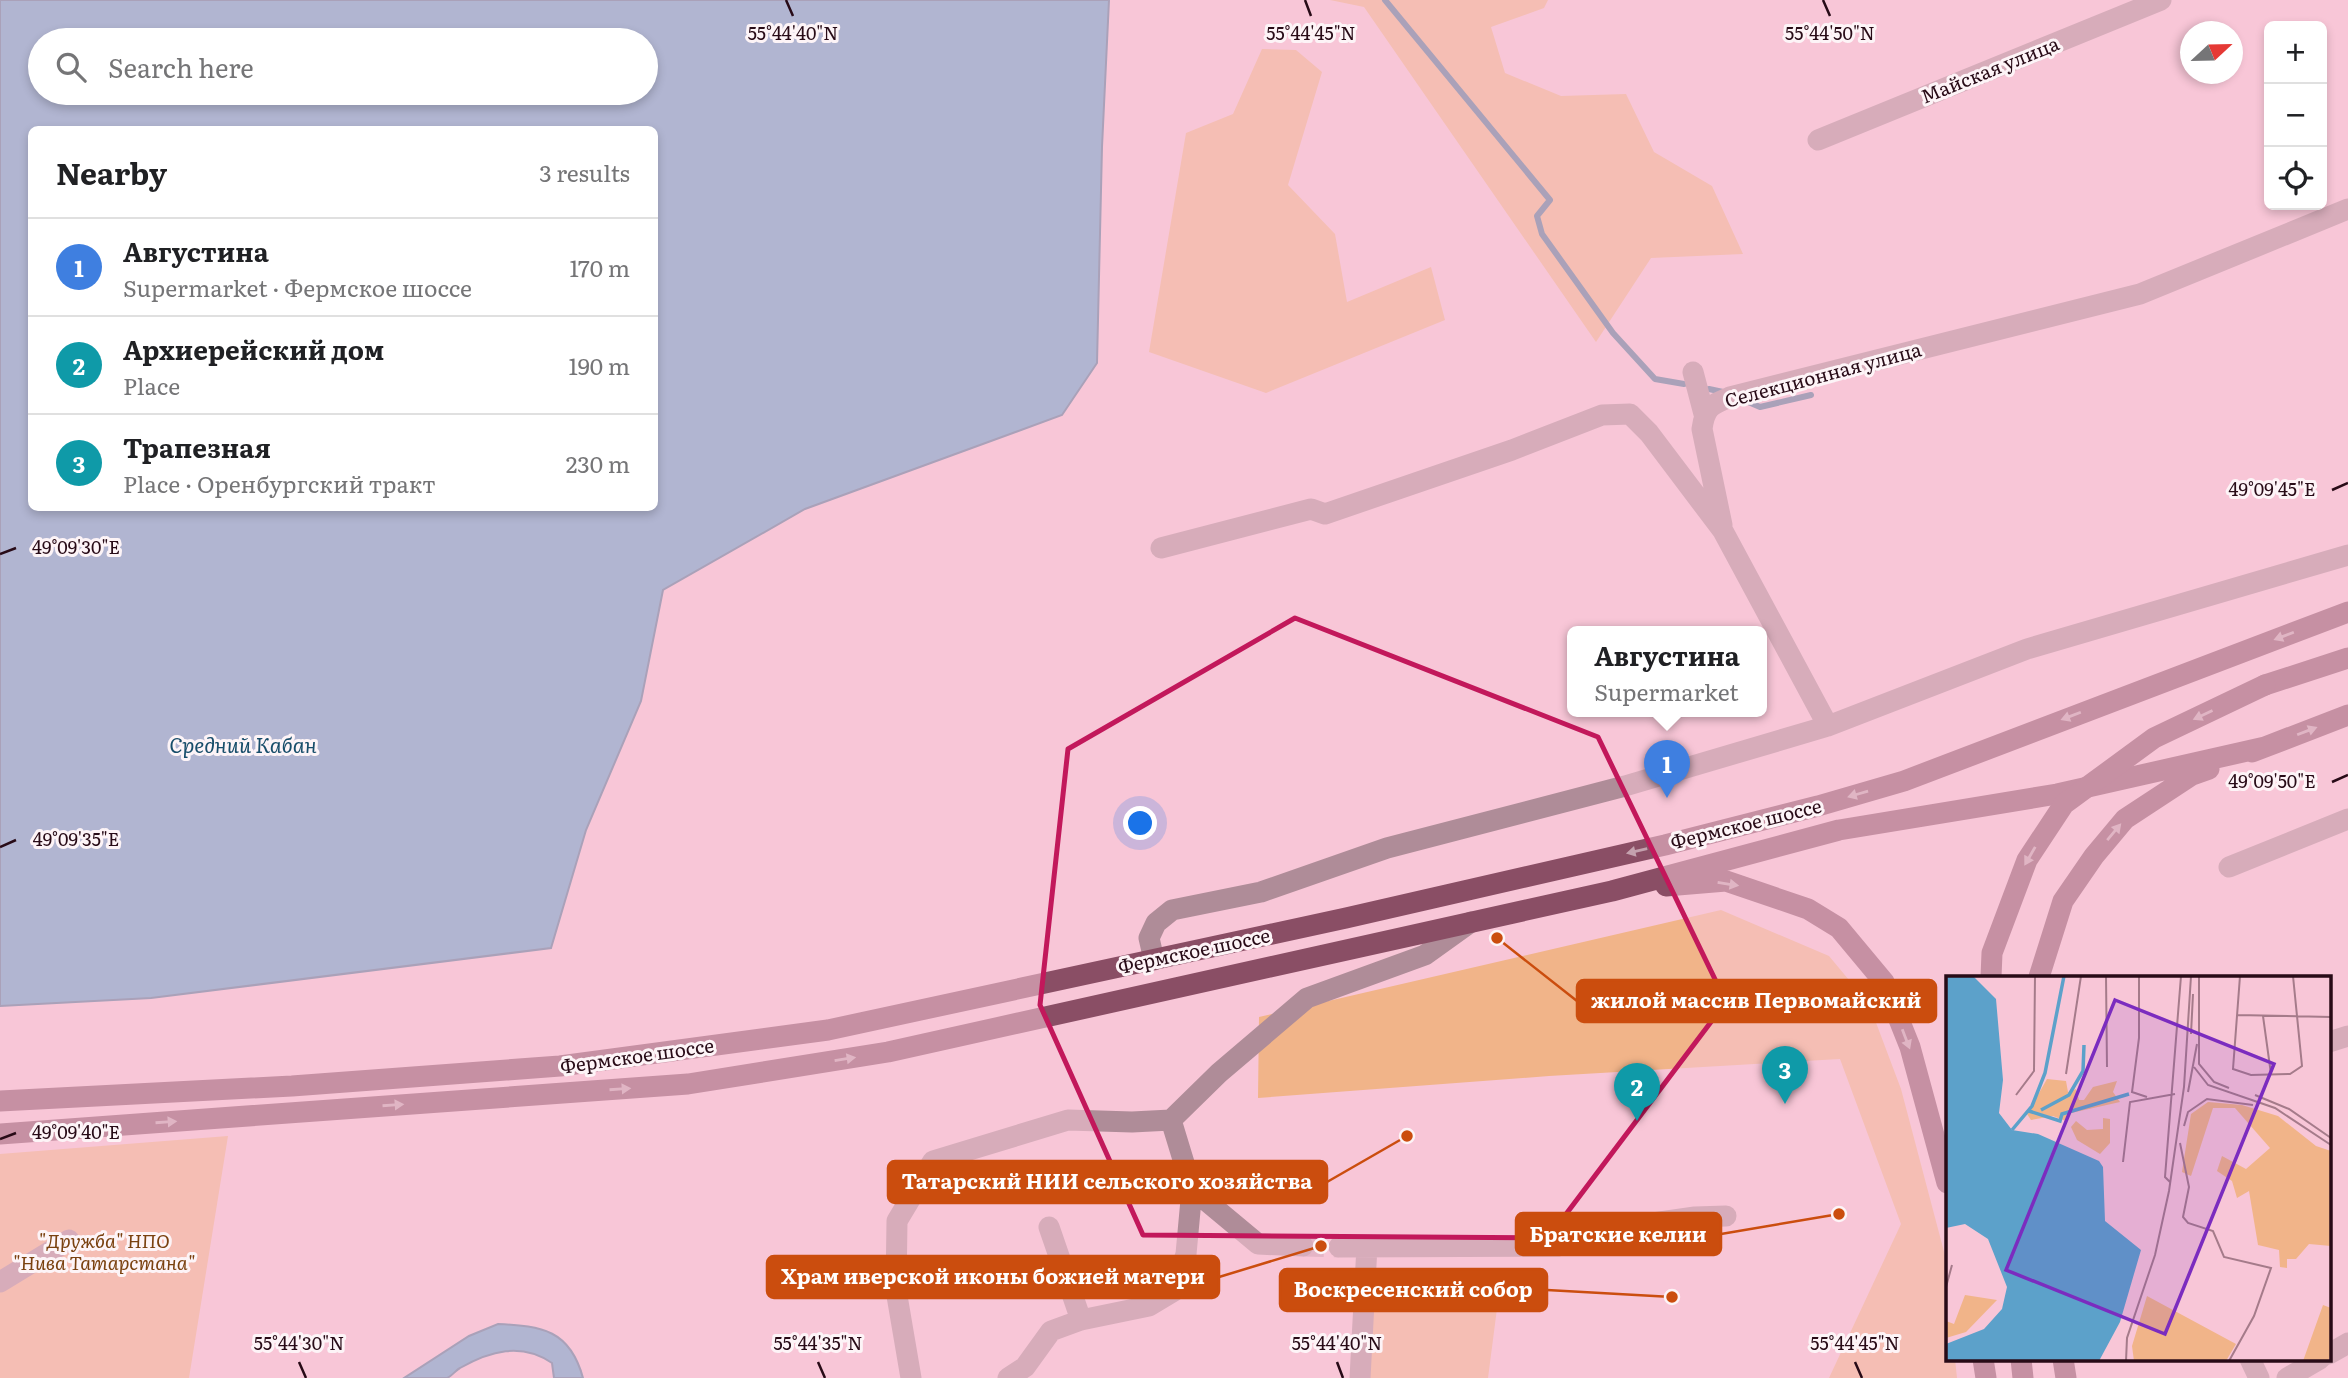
<!DOCTYPE html>
<meta charset="utf-8">
<style>
body{margin:0;font-family:Literata,serif;background:#f6f6f6;color:#202124}
.controls{position:absolute;right:21px;top:21px;display:grid;overflow:hidden;border-radius:10px;box-shadow:0 4px 10px #0003}
.controls button{width:63px;height:63px;display:grid;place-items:center;padding:0;border:0;border-bottom:2px solid #e0e0e0;background:#fff;color:#202124;font:35px sans-serif}
.compass{position:absolute;left:2180px;top:21px;width:63px;height:63px;border-radius:50%;background:#fff;box-shadow:0 4px 10px #0003;rotate:68deg}
.you{position:absolute;left:1141px;top:824px;width:24px;height:24px;margin:-18px;border:5px solid #fff;border-radius:50%;background:#1a73e8;box-shadow:0 0 0 10px #1a73e833}
.badge{display:grid;place-items:center;width:46px;height:46px;border-radius:50%;background:#3c7e6f;color:#fff;font-size:23px;font-weight:700}
.pin{position:absolute;translate:-50% -58px;filter:drop-shadow(0 2px 4px #0008)}
.pin::after{content:'';position:absolute;top:37px;width:24px;height:21px;background:inherit;clip-path:polygon(0 0,100% 0,50% 100%)}
.popup{position:absolute;left:1567px;top:626px;width:200px;height:91px;box-sizing:border-box;display:grid;place-content:center;border-radius:10px;background:#fff;filter:drop-shadow(0 2px 5px #0005);font-size:23px;white-space:nowrap;color:#757577}
.popup b{font-size:26px;color:#202124}
.popup::after{content:'';position:absolute;left:50%;top:100%;margin-left:-14px;border:14px solid transparent;border-top-color:#fff}
.list{margin:0;padding:0;list-style:none}
h2{display:flex;justify-content:space-between;align-items:center;height:91px;margin:0;padding:0 28px;font-size:30px}
h2 small{font-size:23px;font-weight:400;color:#757577}
.list li{display:grid;grid-template-columns:46px 1fr auto;gap:21px;align-items:center;box-sizing:border-box;height:98px;padding:0 28px;border-top:2px solid #e0e0e0}
.list b{display:block;font-size:26px;white-space:nowrap}
.list p{margin:0;font-size:23px;white-space:nowrap;color:#757577}
.list em{font-size:23px;font-style:normal;color:#757577}
.icon{flex:none;width:38px;height:38px;fill:none;stroke:currentColor;stroke-width:2;stroke-linecap:round;stroke-linejoin:round}
.map{position:relative;flex:none;width:2348px;height:1378px;overflow:hidden}
.search{position:absolute;background:#fff;box-shadow:0 4px 10px #0003;left:28px;top:28px;width:630px;height:77px;display:flex;align-items:center;gap:18px;box-sizing:border-box;padding:0 24px;border-radius:38px;color:#757577;font-size:26px}
.panel{position:absolute;background:#fff;box-shadow:0 4px 10px #0003;left:28px;top:126px;width:630px;height:385px;border-radius:10px}
.map>svg:first-child{display:block}
</style>
<div class="map">
<svg width="2348" height="1378" viewBox="0 0 2348 1378">
<rect width="100%" height="100%" fill="#f8c6d7"/>
<path fill="#f1b489" d="M 1330,0 L 1548,0 L 1544,8 L 1491,27 L 1505,73 L 1561,96 L 1626,94 L 1654,152 L 1712,186 L 1743,254 L 1651,258 L 1596,342 L 1364,7 Z
M 1262,49 L 1296,50 L 1322,72 L 1288,185 L 1335,234 L 1347,302 L 1431,267 L 1445,320 L 1266,393 L 1149,352 L 1186,133 L 1233,114 Z
M 1721,910 L 1829,956 L 1869,1004 L 1901,1089 L 1947,1263 L 1947,1359 L 1955,1359 L 1957,1378 L 1829,1378 L 1901,1224 L 1840,1059 L 1549,1076 L 1258,1098 L 1259,1017 Z
M 228,1136 L 189,1378 L 0,1378 L 0,1154 Z
M 1502,1270 L 1488,1378 L 1355,1378 L 1375,1276 Z"/>
<path fill="#5ca1ca" stroke="#4c7494" stroke-width="2" fill-rule="evenodd" d="M 0,0 L 1109,0 L 1102,147 L 1097,363 L 1062,415 L 805,509 L 663,590 L 641,701 L 586,830 L 551,948 L 151,998 L 0,1006 ZM 40,40 L 646,40 L 646,93 L 40,93 ZM 32,130 L 654,130 L 654,508 L 32,508 Z
M 498,1324 C 542,1326 570,1330 583,1378 L 554,1378 L 552,1363 C 521,1342 490,1351 460,1368 C 456,1370 452,1376 447,1378 C 439,1378 414,1378 404,1378 L 469,1336 Z"/>
<g fill="none" stroke-linecap="round" stroke-linejoin="round">
<path stroke="#4c7494" stroke-width="6" d="M 1385,0 L 1550,200 L 1537,216 L 1542,234 L 1613,333 L 1655,379 L 1684,384
M 1709,389 L 1723,392
M 1746,401 L 1760,407 L 1811,395"/>
<path stroke="#cea1b1" stroke-width="21" stroke-dasharray="21 10" stroke-linecap="butt" d="M 1303,1246 L 1339,1247"/>
<path stroke="#af8c98" stroke-width="21" d="M 1818,140 L 2161,0
M 1693,372 L 1704,414
M 1722,525 L 1702,429 C 1705,407 1711,405 1730,397 L 2140,294 L 2348,209
M 1161,548 L 1311,509 L 1325,514 L 1512,450 L 1602,415 L 1630,414 L 1649,433 L 1723,531 L 1828,726
M 2229,867 L 2348,819
M 1154,960 L 1149,938 L 1156,923 L 1172,910 L 1261,892 L 1387,848 L 1625,786 L 1828,726 L 2027,649 L 2348,555
M 2329,1042 L 2348,1036
M 1171,1120 L 1192,1189 L 1258,1244 L 1303,1246
M 1049,1227 L 1081,1320
M 1339,1247 L 1558,1246 L 1653,1223 L 1695,1217 L 1726,1216
M 0,1282 L 69,1240
M 2329,1354 L 2348,1343
M 2250,1359 L 2259,1378
M 911,1378 L 896,1290 L 897,1221 L 933,1161 L 1068,1120 L 1132,1122 L 1171,1120 L 1219,1073 L 1307,998 L 1425,955 L 1471,922
M 1008,1378 L 1025,1367 L 1051,1331 L 1081,1320 L 1149,1306 L 1174,1291 L 1186,1254 L 1192,1189
M 1360,1378 L 1367,1246
M 2287,1378 L 2320,1359"/>
<path stroke="#8a4e65" stroke-width="21" d="M 2265,685 L 2348,658
M 2252,752 L 2348,715
M 1666,886 L 1726,881 L 1808,909 L 1839,928 L 1884,982 L 1910,1047 L 1947,1183
M 2039,977 L 2063,901 L 2094,856 L 2125,819 L 2192,775 L 2209,769
M 0,1101 L 292,1086 L 560,1066 L 828,1030 L 1346,918 L 1665,845 L 1818,806 L 1904,781 L 2348,612
M 0,1134 L 688,1084 L 888,1052 L 1612,891 L 1839,830 L 2057,794 L 2265,747
M 1983,1359 L 1986,1378
M 2021,1359 L 2023,1378
M 2063,1359 L 2066,1378"/>
<path stroke="#8a4e65" stroke-width="21" d="M 1991,977 L 1992,953 L 2027,860 L 2064,804 L 2154,738 L 2265,685"/>
</g>
<defs><path id="oneway-solid" d="M-6-.8H1V-3.2L6.5 0L1 3.2V.8H-6Z" transform="scale(1.75)"/></defs>
<g fill="#c4a1ae">
<use href="#oneway-solid" transform="translate(2284 636) rotate(159)"/>
<use href="#oneway-solid" transform="translate(2203 715) rotate(155)"/>
<use href="#oneway-solid" transform="translate(2071 716) rotate(159)"/>
<use href="#oneway-solid" transform="translate(2307 731) rotate(-21)"/>
<use href="#oneway-solid" transform="translate(1858 794) rotate(164)"/>
<use href="#oneway-solid" transform="translate(2114 832) rotate(-50)"/>
<use href="#oneway-solid" transform="translate(1637 851) rotate(167)"/>
<use href="#oneway-solid" transform="translate(2030 856) rotate(120)"/>
<use href="#oneway-solid" transform="translate(1728 884) rotate(9)"/>
<use href="#oneway-solid" transform="translate(1906 1039) rotate(69)"/>
<use href="#oneway-solid" transform="translate(845 1059) rotate(-9)"/>
<use href="#oneway-solid" transform="translate(620 1089) rotate(-4)"/>
<use href="#oneway-solid" transform="translate(393 1105) rotate(-4)"/>
<use href="#oneway-solid" transform="translate(166 1122) rotate(-4)"/>
</g>
<path d="M0 0H2348V1378H0ZM 1295,618 L 1598,737 L 1726,1002 L 1548,1238 L 1143,1235 L 1040,1005 L 1068,749 Z" fill="#f8c6d7" fill-opacity=".55" fill-rule="evenodd"/>
<path fill="none" stroke="#c2185b" stroke-width="5" stroke-linejoin="round" d="M 1295,618 L 1598,737 L 1726,1002 L 1548,1238 L 1143,1235 L 1040,1005 L 1068,749 Z"/>
<path fill="none" stroke="#280b17" stroke-width="2.5" d="M 786,0 L 793,16M 1305,0 L 1311,16M 1823,0 L 1830,16M 2332,490 L 2348,483M 0,554 L 16,548M 2332,782 L 2348,775M 0,847 L 16,840M 0,1139 L 16,1133M 299,1362 L 306,1378M 818,1362 L 825,1378M 1337,1362 L 1343,1378M 1855,1362 L 1862,1378"/>
<g text-anchor="middle" stroke-width="6" stroke-linejoin="round" paint-order="stroke">
<g font-size="19" fill="#280b17" stroke="#fdf4f7">
<text transform="translate(1990 70) rotate(-22)" y="7">Майская улица</text>
<text transform="translate(1823 375) rotate(-15)" y="7">Селекционная улица</text>
<text transform="translate(1746 824) rotate(-14)" y="7">Фермское шоссе</text>
<text transform="translate(1194 951) rotate(-12)" y="7">Фермское шоссе</text>
<text transform="translate(637 1056) rotate(-8)" y="7">Фермское шоссе</text>
</g>
<g font-size="19" font-style="italic" fill="#7a410f" stroke="#fdf4f7">
<text x="104" y="1248">"Дружба" НПО<tspan x="104" dy="22">"Нива Татарстана"</tspan></text>
</g>
<g font-size="21" font-style="italic" fill="#174d6a" stroke="#fdf4f7">
<text x="243" y="753">Средний Кабан</text>
</g>
</g>
<g transform="translate(1946 976)">
<rect width="385" height="385" fill="#f8c6d7"/>
<path d="M 101,103 L 120,105 L 122,116 L 130,113 L 133,124 L 138,124 L 147,111 L 171,105 L 167,116 L 174,126 L 125,137 L 120,145 L 107,140 L 85,144 L 81,138 ZM 262,126 L 296,129 L 332,140 L 370,170 L 385,175 L 385,270 L 363,268 L 350,283 L 341,283 L 341,292 L 334,291 L 333,274 L 312,269 L 303,215 L 291,222 L 286,205 L 271,195 L 276,180 L 300,193 L 324,172 L 289,132 L 267,132 L 245,200 L 236,196 L 245,138 ZM 157,142 L 164,143 L 164,167 L 154,178 L 131,164 L 125,151 L 130,145 L 141,154 L 157,153 ZM 19,319 L 51,324 L 20,356 L 0,362 L 0,345 L 8,348 ZM 201,320 L 290,368 L 280,385 L 188,385 L 186,370 ZM 377,329 L 385,332 L 385,378 L 382,385 L 357,385 Z" fill="#f1b489"/>
<path d="M 0,0 L 27,0 L 50,23 L 57,104 L 53,137 L 66,154 L 92,158 L 153,185 L 157,191 L 159,245 L 195,274 L 174,346 L 153,385 L 0,385 L 0,368 L 38,353 L 56,333 L 61,311 L 42,263 L 19,248 L 0,252 Z" fill="#5ca1ca"/>
<path fill="none" stroke="#5ca1ca" stroke-width="3.5" d="M 95,134 L 123,119 L 137,95 L 138,69M 83,135 L 114,145 L 116,138 L 183,118M 66,154 L 86,130 L 99,97 L 118,0"/>
<path fill="none" stroke="#a57b8a" stroke-width="2" d="M 160,0 L 161,91M 193,0 L 193,62 L 186,116 L 201,121M 253,0 L 253,88 L 268,106 L 283,112M 294,0 L 287,93 L 305,99 L 344,98 L 356,90 L 347,0M 291,39 L 385,41M 317,40 L 325,98M 245,58 L 247,18M 248,91 L 262,109 L 329,132 L 385,169M 120,98 L 135,0M 242,116 L 251,68M 70,119 L 88,95 L 89,0M 309,119 L 343,133 L 385,162M 238,150 L 242,136 L 261,123 L 307,129M 234,167 L 243,211 L 237,241 L 242,247 L 267,255 L 278,281 L 325,292 L 308,340 L 283,385M 177,186 L 184,126 L 229,118M 224,206 L 219,201 L 235,0M 0,311 L 6,289M 180,385 L 181,362 L 209,279 L 223,215 L 238,111 L 245,0"/>
<path fill="#7b2cbf" fill-opacity="0.15" stroke="#7b2cbf" stroke-width="3.5" d="M 169,24 L 328,88 L 219,358 L 60,294 Z"/>
<rect width="385" height="385" fill="none" stroke="#280b17" stroke-width="3.5"/>
</g>
<g font-size="18" text-anchor="middle" fill="#280b17" stroke="#fdf4f7" stroke-width="6" stroke-linejoin="round" paint-order="stroke">
<text x="793" y="40">55°44'40"N</text>
<text x="1311" y="40">55°44'45"N</text>
<text x="1830" y="40">55°44'50"N</text>
<text x="2272" y="496">49°09'45"E</text>
<text x="76" y="554">49°09'30"E</text>
<text x="2272" y="788">49°09'50"E</text>
<text x="76" y="846">49°09'35"E</text>
<text x="76" y="1139">49°09'40"E</text>
<text x="299" y="1350">55°44'30"N</text>
<text x="818" y="1350">55°44'35"N</text>
<text x="1337" y="1350">55°44'40"N</text>
<text x="1855" y="1350">55°44'45"N</text>
</g>
<path fill="none" stroke="#cb4d0e" stroke-width="2.5" d="M1497 938L1577 1001M1407 1136L1327 1182M1839 1214L1721 1234M1321 1246L1219 1277M1672 1297L1547 1290"/>
<g fill="#cb4d0e" stroke="#fdf4f7" stroke-width="2.5">
<circle cx="1497" cy="938" r="7"/>
<circle cx="1407" cy="1136" r="7"/>
<circle cx="1839" cy="1214" r="7"/>
<circle cx="1321" cy="1246" r="7"/>
<circle cx="1672" cy="1297" r="7"/>
</g>
<g fill="#cb4d0e" stroke="#cb4d0e" stroke-width="2.5">
<rect x="1577" y="980" width="359" height="42" rx="7"/>
<rect x="888" y="1161" width="439" height="42" rx="7"/>
<rect x="1516" y="1213" width="205" height="42" rx="7"/>
<rect x="767" y="1256" width="452" height="42" rx="7"/>
<rect x="1280" y="1269" width="267" height="42" rx="7"/>
</g>
<g font-size="21" text-anchor="middle" font-weight="bold" fill="#fff">
<text x="1756" y="1008">жилой массив Первомайский</text>
<text x="1107" y="1189">Татарский НИИ сельского хозяйства</text>
<text x="1618" y="1242">Братские келии</text>
<text x="993" y="1284">Храм иверской иконы божией матери</text>
<text x="1413" y="1297">Воскресенский собор</text>
</g>
</svg>
<div class="controls">
<button>+</button>
<button>−</button>
<button><svg class="icon" aria-label="locate" viewBox="0 0 24 24"><circle cx="12" cy="12" r="6"/><path d="M12 2v4M12 18v4M2 12h4M18 12h4"/></svg></button>
</div>
<svg class="compass" viewBox="-18 -18 36 36"><path d="M0-13l5 13h-10z" fill="#e53935"/><path d="M0 13l5-13h-10z" fill="#757577"/></svg>
<div class="you"></div>
<div class="pin badge" style="left:1667px;top:798px;background:#3f7fe0">1</div>
<div class="popup"><b>Августина</b>Supermarket</div>
<div class="pin badge" style="left:1637px;top:1121px;background:#0f9aa8">2</div>
<div class="pin badge" style="left:1785px;top:1104px;background:#0f9aa8">3</div>
<div class="search"><svg class="icon" aria-label="search" viewBox="0 0 24 24"><circle cx="10" cy="10" r="6"/><path d="M15 15l6 6"/></svg>Search here</div>
<section class="panel">
<h2>Nearby<small>3 results</small></h2>
<ul class="list">
<li><span class="badge" style="background:#3f7fe0">1</span><div><b>Августина</b><p>Supermarket · Фермское шоссе</p></div><em>170 m</em></li>
<li><span class="badge" style="background:#0f9aa8">2</span><div><b>Архиерейский дом</b><p>Place</p></div><em>190 m</em></li>
<li><span class="badge" style="background:#0f9aa8">3</span><div><b>Трапезная</b><p>Place · Оренбургский тракт</p></div><em>230 m</em></li>
</ul>
</section>
</div>
